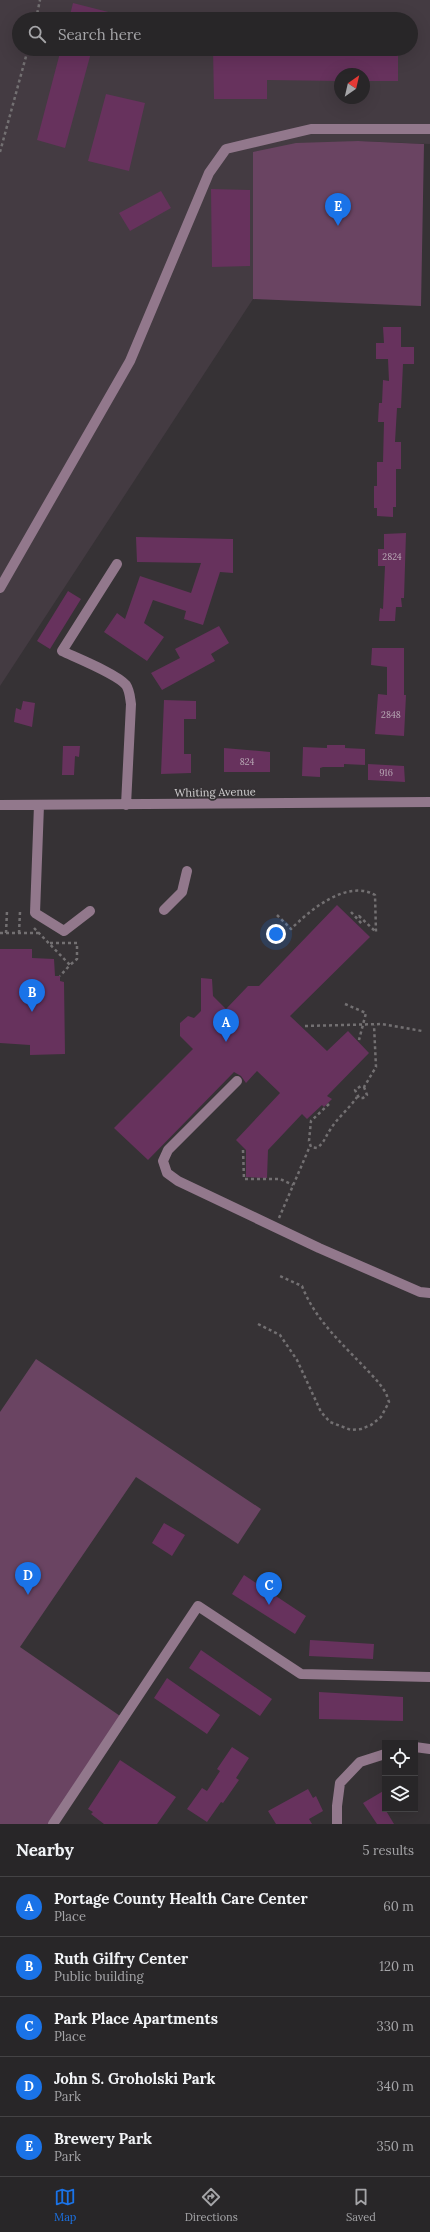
<!DOCTYPE html>
<style>
body{margin:0;font-family:Lora,serif;background:#343234;color:#f1f3f6}
.controls{position:absolute;right:12px;bottom:12px;display:grid;overflow:hidden;border-radius:0px;box-shadow:0 4px 16px #0002}
.controls button{width:36px;height:36px;display:grid;place-items:center;padding:0;border:0;border-bottom:1px solid #444345;background:#282628;color:#f1f3f6;font:20px sans-serif}
.compass{position:absolute;left:334px;top:68px;width:36px;height:36px;border-radius:50%;background:#282628;box-shadow:0 4px 16px #0002;rotate:34deg}
.you{position:absolute;left:276px;top:934px;width:14px;height:14px;margin:-10px;border:3px solid #fff;border-radius:50%;background:#1a73e8;box-shadow:0 0 0 6px #1a73e833}
.badge{display:grid;place-items:center;width:26px;height:26px;border-radius:50%;background:#1a73e8;color:#fff;font-size:13px;font-weight:700}
.pin{position:absolute;translate:-50% -33px;filter:drop-shadow(0 1px 2px #0008)}
.pin::after{content:'';position:absolute;top:21px;width:14px;height:12px;background:inherit;clip-path:polygon(0 0,100% 0,50% 100%)}
.list{margin:0;padding:0;list-style:none}
h2{display:flex;justify-content:space-between;align-items:center;height:52px;margin:0;padding:0 16px;font-size:17px}
h2 small{font-size:13px;font-weight:400;color:#a5a5a8}
.list li{display:grid;grid-template-columns:26px 1fr auto;gap:12px;align-items:center;box-sizing:border-box;height:60px;padding:0 16px;border-top:1px solid #444345}
.list b{display:block;font-size:15px;white-space:nowrap}
.list p{margin:0;font-size:13px;white-space:nowrap;color:#a5a5a8}
.list em{font-size:13px;font-style:normal;color:#a5a5a8}
.icon{flex:none;width:22px;height:22px;fill:none;stroke:currentColor;stroke-width:2;stroke-linecap:round;stroke-linejoin:round}
.map{position:relative;flex:none;width:430px;height:1824px;overflow:hidden}
.search{position:absolute;background:#282628;box-shadow:0 4px 16px #0002;left:12px;right:12px;top:12px;height:44px;display:flex;align-items:center;gap:10px;box-sizing:border-box;padding:0 14px;border-radius:22px;color:#a5a5a8;font-size:15px}
.sheet{height:352px;background:#282628}
nav{display:flex;justify-content:space-around;align-items:center;box-sizing:border-box;height:56px;border-top:1px solid #444345;background:#282628;font-size:11px;color:#a5a5a8}
nav a{display:grid;justify-items:center;gap:2px}
nav .on{color:#1a73e8}
.map>svg:first-child{display:block}
</style>
<div class="map">
<svg width="430" height="1824" viewBox="0 0 430 1824">
<rect width="100%" height="100%" fill="#363235"/>
<path fill="#443b42" fill-rule="evenodd" d="M 0,0 L 430,0 L 430,144 L 358,141 L 253,152 L 253,299 L 0,686 ZM 19,19 L 411,19 L 411,49 L 19,49 ZM 340,74 L 364,74 L 364,98 L 340,98 Z"/>
<path fill="#6a4462" d="M 358,141 L 424,144 L 421,306 L 253,299 L 253,152 L 296,143 Z
M 36,1359 L 261,1509 L 238,1544 L 136,1477 L 20,1647 L 123,1718 L 53,1824 L 0,1824 L 0,1412 Z"/>
<path fill="#67325d" d="M 73,3 L 120,15 L 119,19 L 69,19 Z
M 61,49 L 92,49 L 65,148 L 37,140 Z
M 213,49 L 398,49 L 398,81 L 364,81 L 364,74 L 340,74 L 340,81 L 267,80 L 267,99 L 214,99 Z
M 106,94 L 145,103 L 129,171 L 88,161 Z
M 211,189 L 250,190 L 250,266 L 212,267 Z
M 161,191 L 171,208 L 130,231 L 119,213 Z
M 383,327 L 401,327 L 401,347 L 414,347 L 414,364 L 403,364 L 401,408 L 397,408 L 395,442 L 401,442 L 401,469 L 396,469 L 396,507 L 393,507 L 393,517 L 377,516 L 377,508 L 374,508 L 374,486 L 377,486 L 377,462 L 383,462 L 384,422 L 378,422 L 379,403 L 382,403 L 383,380 L 389,381 L 388,359 L 376,359 L 376,343 L 384,343 Z
M 406,533 L 404,598 L 401,598 L 402,607 L 396,607 L 395,621 L 379,621 L 380,608 L 383,609 L 385,566 L 378,566 L 378,549 L 384,549 L 384,534 Z
M 136,537 L 233,539 L 233,573 L 220,572 L 203,625 L 184,619 L 186,611 L 153,600 L 144,623 L 164,637 L 147,661 L 104,632 L 117,613 L 125,619 L 140,576 L 191,593 L 201,563 L 137,562 Z
M 68,591 L 81,599 L 50,649 L 37,641 Z
M 219,626 L 229,643 L 211,654 L 215,661 L 162,690 L 151,673 L 180,658 L 175,649 Z
M 372,648 L 404,648 L 404,695 L 406,695 L 404,736 L 375,734 L 378,694 L 387,695 L 387,667 L 371,665 Z
M 164,700 L 196,701 L 196,719 L 184,719 L 184,754 L 191,754 L 191,773 L 161,774 Z
M 23,701 L 35,703 L 32,727 L 14,722 L 16,708 L 21,710 Z
M 327,745 L 345,745 L 345,748 L 365,749 L 365,765 L 344,764 L 344,767 L 323,767 L 320,768 L 320,777 L 302,776 L 303,747 L 327,748 Z
M 63,746 L 80,746 L 79,757 L 75,756 L 74,775 L 62,775 Z
M 224,748 L 270,752 L 270,772 L 224,772 Z
M 368,764 L 404,766 L 405,782 L 368,780 Z
M 337,905 L 370,937 L 290,1016 L 327,1051 L 348,1031 L 369,1053 L 327,1096 L 332,1099 L 324,1107 L 322,1105 L 307,1119 L 302,1114 L 268,1150 L 267,1178 L 246,1177 L 246,1150 L 236,1140 L 280,1093 L 257,1071 L 246,1083 L 241,1076 L 234,1072 L 148,1160 L 114,1128 L 193,1049 L 180,1036 L 180,1023 L 188,1016 L 194,1018 L 201,1011 L 201,978 L 212,979 L 213,996 L 226,1009 L 248,986 L 259,986 Z
M 0,949 L 32,949 L 32,958 L 54,959 L 55,976 L 60,976 L 60,981 L 64,982 L 65,1054 L 30,1055 L 30,1045 L 0,1043 Z
M 164,1523 L 185,1535 L 172,1556 L 152,1543 Z
M 244,1575 L 306,1616 L 295,1634 L 232,1594 Z
M 310,1640 L 374,1644 L 373,1659 L 309,1656 Z
M 201,1650 L 272,1699 L 260,1716 L 189,1668 Z
M 167,1678 L 220,1715 L 207,1734 L 154,1698 Z
M 319,1692 L 403,1697 L 403,1721 L 319,1719 Z
M 232,1747 L 249,1758 L 236,1778 L 239,1780 L 223,1803 L 221,1802 L 207,1822 L 187,1809 L 202,1788 L 207,1791 L 220,1771 L 217,1769 Z
M 120,1760 L 176,1797 L 157,1824 L 104,1824 L 91,1814 L 93,1812 L 88,1809 Z
M 308,1789 L 313,1798 L 316,1796 L 323,1811 L 309,1819 L 312,1824 L 276,1824 L 268,1811 Z
M 385,1790 L 385,1809 L 394,1824 L 377,1824 L 363,1803 Z"/>
<g fill="none" stroke-linecap="round" stroke-linejoin="round">
<path stroke="#737072" stroke-width="2.5" stroke-dasharray="3 3" stroke-linecap="butt" d="M 36,19 L 40,0
M 0,152 L 28,49
M 351,912 L 362,924
M 277,915 L 291,929 C 310,910 347,879 375,895 L 376,932 L 359,916 L 357,918
M 34,928 L 70,965 L 60,976
M 0,933 L 39,933
M 6,933 L 7,911
M 19,933 L 20,912
M 50,943 L 77,943 L 77,959 L 70,965
M 345,1004 L 366,1013 L 359,1040
M 305,1026 L 382,1024 L 422,1031
M 364,1087 L 367,1095 L 363,1098 L 359,1098 L 355,1090 L 361,1086 L 364,1087 L 376,1067 L 374,1025
M 329,1104 L 311,1121 L 309,1141 L 311,1147 L 317,1148 C 325,1142 325,1137 330,1130 C 337,1118 349,1109 357,1097
M 243,1150 L 244,1179 L 280,1179 L 293,1185
M 279,1218 L 310,1146
M 258,1324 L 280,1335 L 297,1360 L 321,1412 L 330,1422 L 351,1430 L 361,1429 L 371,1425 L 381,1417 L 389,1402 L 386,1393 L 379,1383 C 352,1352 317,1325 302,1286 L 280,1276"/>
<path stroke="#92788c" stroke-width="10" d="M 117,564 L 62,651 C 77,658 117,674 126,685 C 130,691 130,698 131,704 L 126,805
M 0,588 L 130,361 L 209,173 L 226,149 L 311,129 L 430,129
M 0,805 L 430,802
M 39,805 L 35,913 L 64,931 L 90,911
M 164,910 L 182,892 L 187,871
M 237,1081 L 168,1150 L 163,1161 L 167,1173 L 178,1181 L 319,1248 L 420,1292 L 430,1293
M 415,1747 L 430,1749
M 53,1824 L 198,1606 L 301,1674 L 430,1677
M 337,1824 L 337,1806 L 340,1783 L 360,1762 L 385,1754"/>
</g>
<g text-anchor="middle" stroke-width="3.5" stroke-linejoin="round" paint-order="stroke">
<g font-size="9" fill="#b8a9b5">
<text x="392" y="560">2824</text>
<text x="391" y="718">2848</text>
<text x="247" y="765">824</text>
<text x="386" y="776">916</text>
</g>
<g font-size="11" fill="#d3d1d2" stroke="#363235">
<text transform="translate(215 792) rotate(-1)" y="4">Whiting Avenue</text>
</g>
</g>
</svg>
<div class="controls">
<button><svg class="icon" aria-label="locate" viewBox="0 0 24 24"><circle cx="12" cy="12" r="6"/><path d="M12 2v4M12 18v4M2 12h4M18 12h4"/></svg></button>
<button><svg class="icon" aria-label="layers" viewBox="0 0 24 24"><path d="M12 4l9 5-9 5-9-5zM3 14l9 5 9-5"/></svg></button>
</div>
<svg class="compass" viewBox="-18 -18 36 36"><path d="M0-13l5 13h-10z" fill="#e53935"/><path d="M0 13l5-13h-10z" fill="#a5a5a8"/></svg>
<div class="you"></div>
<div class="pin badge" style="left:226px;top:1042px">A</div>
<div class="pin badge" style="left:32px;top:1012px">B</div>
<div class="pin badge" style="left:269px;top:1605px">C</div>
<div class="pin badge" style="left:28px;top:1595px">D</div>
<div class="pin badge" style="left:338px;top:226px">E</div>
<div class="search"><svg class="icon" aria-label="search" viewBox="0 0 24 24"><circle cx="10" cy="10" r="6"/><path d="M15 15l6 6"/></svg>Search here</div>
</div>
<section class="sheet">
<h2>Nearby<small>5 results</small></h2>
<ul class="list">
<li><span class="badge">A</span><div><b>Portage County Health Care Center</b><p>Place</p></div><em>60 m</em></li>
<li><span class="badge">B</span><div><b>Ruth Gilfry Center</b><p>Public building</p></div><em>120 m</em></li>
<li><span class="badge">C</span><div><b>Park Place Apartments</b><p>Place</p></div><em>330 m</em></li>
<li><span class="badge">D</span><div><b>John S. Groholski Park</b><p>Park</p></div><em>340 m</em></li>
<li><span class="badge">E</span><div><b>Brewery Park</b><p>Park</p></div><em>350 m</em></li>
</ul>
</section>
<nav>
<a class="on"><svg class="icon" aria-label="map" viewBox="0 0 24 24"><path d="M3 6l6-2 6 2 6-2v14l-6 2-6-2-6 2zM9 4v14M15 6v14"/></svg>Map</a>
<a><svg class="icon" aria-label="directions" viewBox="0 0 24 24"><path d="M12 3l9 9-9 9-9-9zM9 14v-3h6M13 9l2 2-2 2"/></svg>Directions</a>
<a><svg class="icon" aria-label="saved" viewBox="0 0 24 24"><path d="M7 4h10v16l-5-4-5 4z"/></svg>Saved</a>
</nav>
